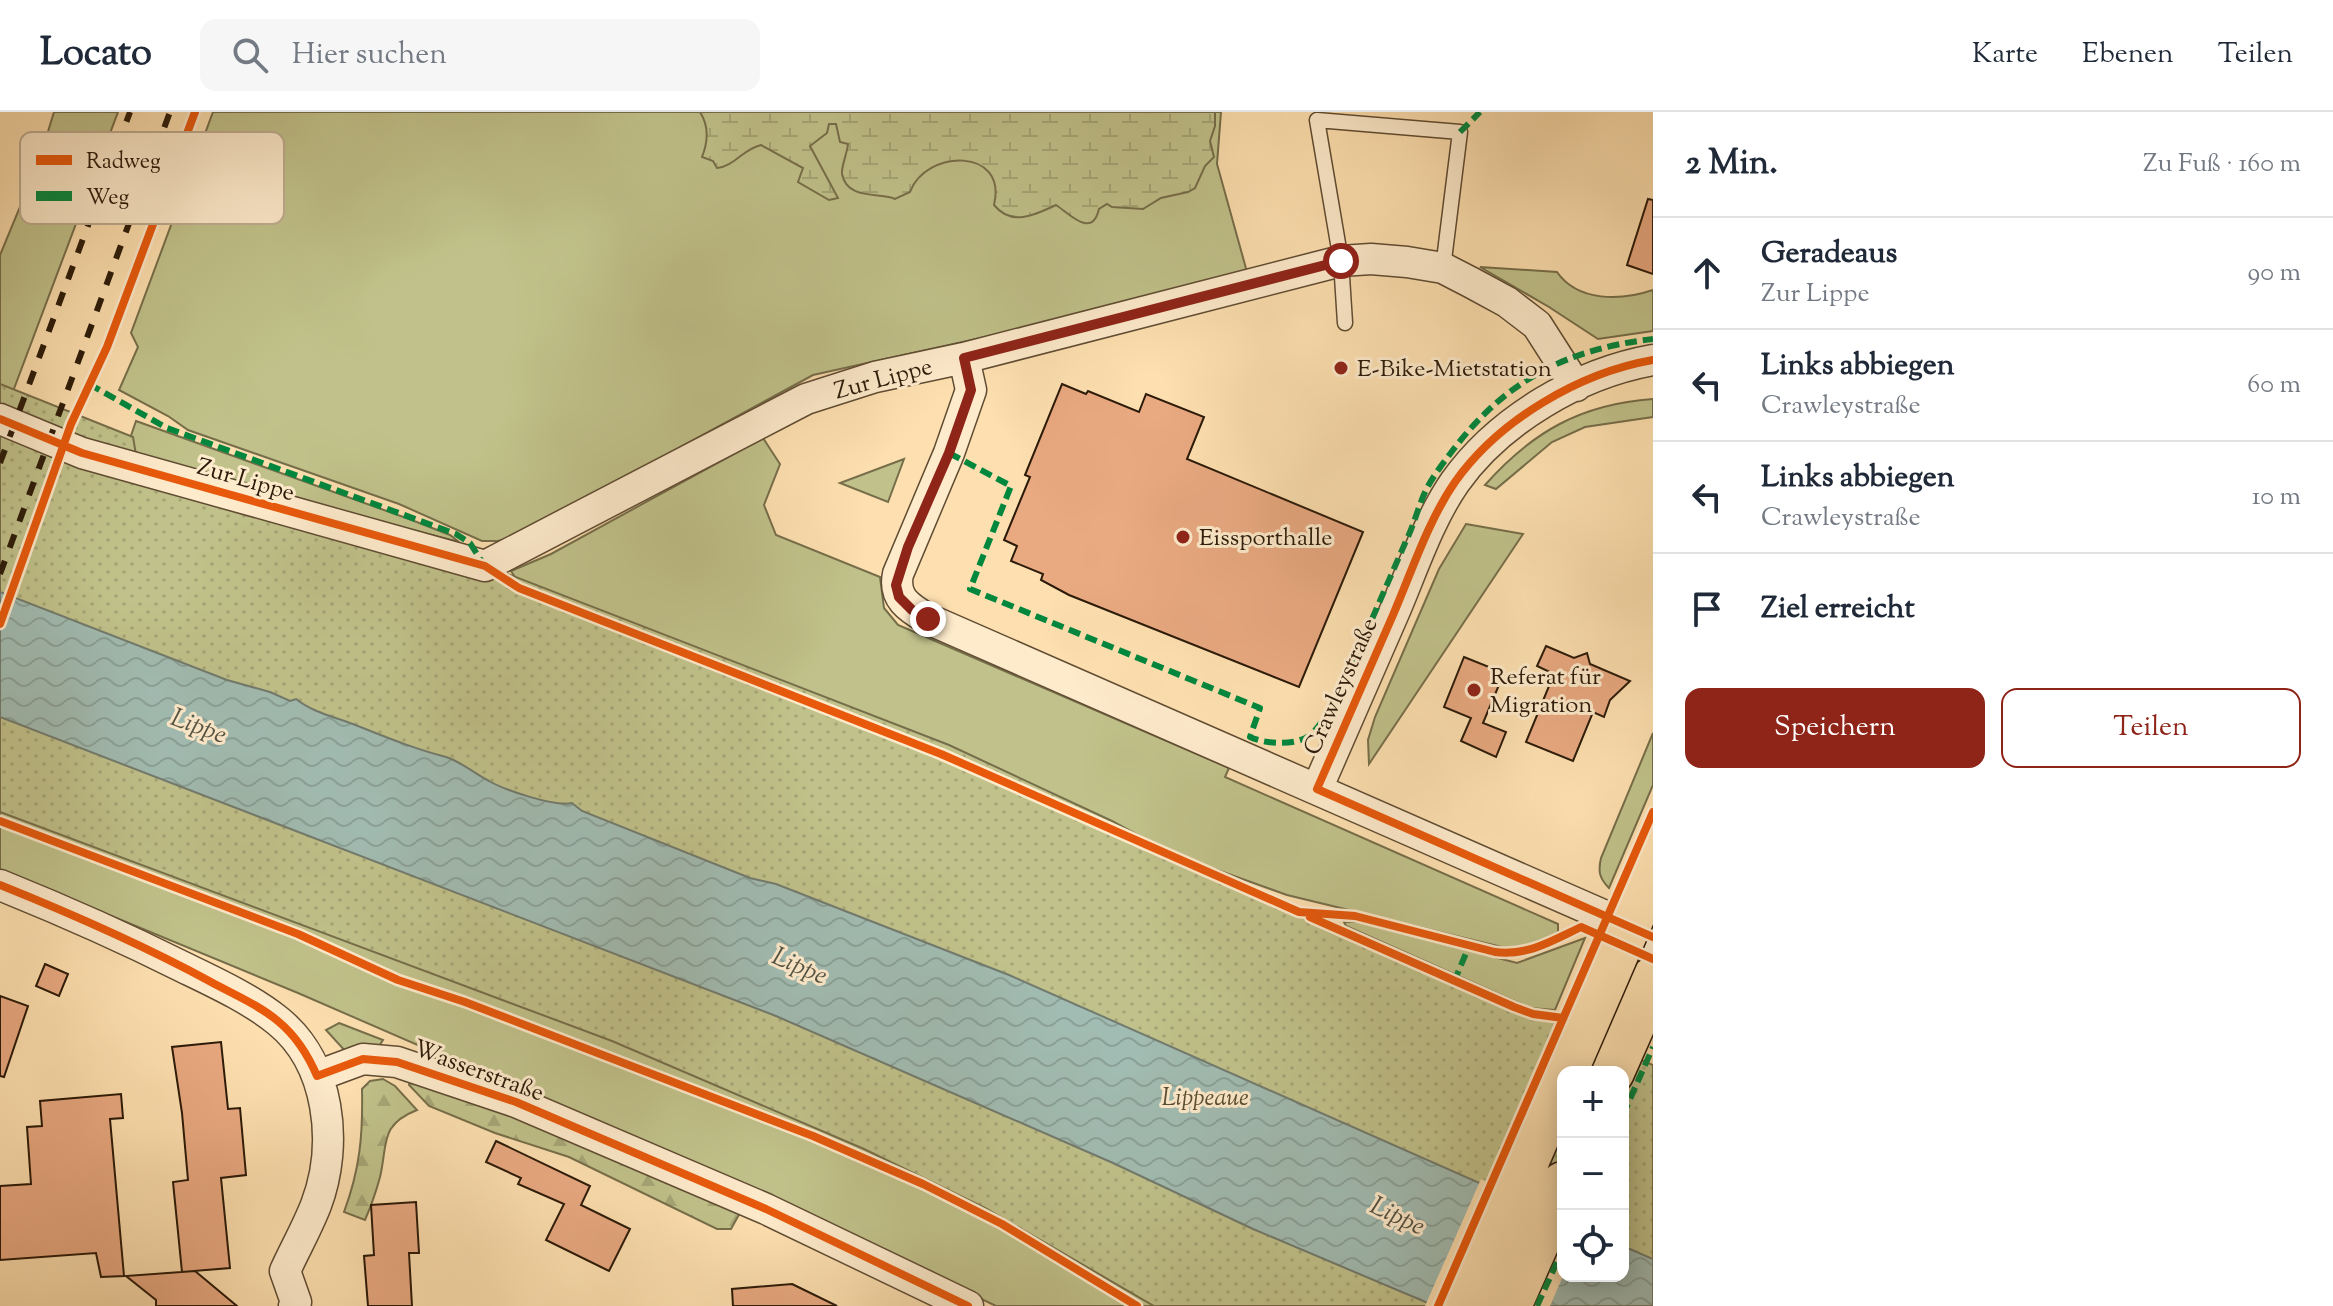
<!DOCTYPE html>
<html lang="de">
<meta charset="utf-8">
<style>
body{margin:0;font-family:"Sorts Mill Goudy",serif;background:#f6f6f7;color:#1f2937}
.controls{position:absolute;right:24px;bottom:24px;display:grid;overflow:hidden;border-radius:16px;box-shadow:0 4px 20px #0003}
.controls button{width:72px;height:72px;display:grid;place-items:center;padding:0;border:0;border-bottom:2px solid #e0e1e3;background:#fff;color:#1f2937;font:40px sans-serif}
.stop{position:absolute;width:24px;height:24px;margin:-18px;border:6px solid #8f2418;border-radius:50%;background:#fff}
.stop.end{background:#8f2418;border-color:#fff;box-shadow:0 2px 8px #0008}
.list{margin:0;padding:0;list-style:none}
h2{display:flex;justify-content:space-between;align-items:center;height:104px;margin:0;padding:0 32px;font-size:34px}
h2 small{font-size:26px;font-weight:400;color:#747a83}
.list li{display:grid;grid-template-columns:52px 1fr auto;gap:24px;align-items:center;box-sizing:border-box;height:112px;padding:0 32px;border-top:2px solid #e0e1e3}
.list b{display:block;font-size:30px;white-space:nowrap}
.list p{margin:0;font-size:26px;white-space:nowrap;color:#747a83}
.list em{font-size:26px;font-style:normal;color:#747a83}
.actions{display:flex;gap:16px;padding:24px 32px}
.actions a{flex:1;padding:18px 0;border:2px solid #8f2418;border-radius:16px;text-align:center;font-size:28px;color:#8f2418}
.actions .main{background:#8f2418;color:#fff}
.icon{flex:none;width:44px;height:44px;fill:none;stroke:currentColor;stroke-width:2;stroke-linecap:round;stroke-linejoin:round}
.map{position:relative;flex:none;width:1653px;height:1194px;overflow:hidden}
header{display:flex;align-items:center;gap:48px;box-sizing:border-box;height:112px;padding:0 40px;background:#fff;border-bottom:2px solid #e0e1e3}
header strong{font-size:38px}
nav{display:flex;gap:44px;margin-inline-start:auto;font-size:28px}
.search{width:560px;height:72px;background:#f6f6f7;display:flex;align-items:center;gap:20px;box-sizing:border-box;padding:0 28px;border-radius:16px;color:#747a83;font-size:30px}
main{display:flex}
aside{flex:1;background:#fff}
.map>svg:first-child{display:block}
</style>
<header>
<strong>Locato</strong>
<div class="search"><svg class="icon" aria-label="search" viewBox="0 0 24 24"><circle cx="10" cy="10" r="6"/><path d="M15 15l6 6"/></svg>Hier suchen</div>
<nav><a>Karte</a><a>Ebenen</a><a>Teilen</a></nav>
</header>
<main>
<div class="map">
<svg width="1653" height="1194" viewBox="0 0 1653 1194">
<defs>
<pattern id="forest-firs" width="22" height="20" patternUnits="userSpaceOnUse" patternTransform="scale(2)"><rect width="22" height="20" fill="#c1c28b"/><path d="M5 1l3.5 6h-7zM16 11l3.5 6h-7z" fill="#a6a677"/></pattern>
<pattern id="wetland-marsh" width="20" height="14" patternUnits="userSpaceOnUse" patternTransform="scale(2)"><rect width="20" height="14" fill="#c1c28b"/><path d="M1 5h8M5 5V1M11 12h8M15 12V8" fill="none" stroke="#a6a677"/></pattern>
<pattern id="park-dots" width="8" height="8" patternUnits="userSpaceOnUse" patternTransform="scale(2)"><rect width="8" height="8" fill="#c1c28b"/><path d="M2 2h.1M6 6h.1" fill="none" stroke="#a6a677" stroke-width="1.8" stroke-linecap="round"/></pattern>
<pattern id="water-waves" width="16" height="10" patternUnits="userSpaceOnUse" patternTransform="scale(2)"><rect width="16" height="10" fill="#a1bcb2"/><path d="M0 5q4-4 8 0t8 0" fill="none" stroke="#8ba198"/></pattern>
</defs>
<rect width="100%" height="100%" fill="#fee0b0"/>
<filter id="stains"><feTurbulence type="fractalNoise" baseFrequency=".0025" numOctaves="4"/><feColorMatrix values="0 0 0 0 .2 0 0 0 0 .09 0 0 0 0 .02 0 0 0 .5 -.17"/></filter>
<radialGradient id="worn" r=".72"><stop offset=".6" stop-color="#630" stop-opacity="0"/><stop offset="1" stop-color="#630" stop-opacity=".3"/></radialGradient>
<path fill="#c1c28b" stroke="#766e4a" stroke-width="2" d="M 54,0 L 118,0 L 6,298 L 0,296 L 0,143 L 39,49 Z
M 213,0 L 1221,0 L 1217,52 L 1247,160 L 1030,215 L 813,263 L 517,424 L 498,429 L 482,429 L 399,392 L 188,318 L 168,304 L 119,278 L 138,235 L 131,221 Z
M 1480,155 L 1557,160 C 1578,190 1621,189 1653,178 L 1653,219 L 1598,227 L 1549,195 Z
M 1653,287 L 1653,305 L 1585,315 L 1552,330 L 1496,377 L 1485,373 C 1532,320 1581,292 1653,287 Z
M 136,309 L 409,407 L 450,423 L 459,430 L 124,344 Z
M 763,326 L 780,352 L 764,393 L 776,423 L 880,465 L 884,496 L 898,513 L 1229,656 L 1225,665 L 1558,812 L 1558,822 L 1529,834 L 1510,837 L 1287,783 L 1209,755 L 946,637 L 519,471 L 511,459 L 551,442 Z
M 904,347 L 888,390 L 840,371 Z
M 1466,412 L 1523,422 L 1369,652 L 1368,628 L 1375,605 L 1439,457 Z
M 0,605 L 1424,1194 L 996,1194 L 781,1091 L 298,881 L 0,758 Z
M 1653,621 L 1653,673 L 1609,776 C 1599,766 1598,759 1601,746 Z
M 1344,810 L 1358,810 L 1517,851 L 1585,826 L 1555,898 L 1530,896 L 1346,814 Z
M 339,911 L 383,928 L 379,934 L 346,940 L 326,918 Z"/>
<path fill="url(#forest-firs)" stroke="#766e4a" stroke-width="2" d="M 419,965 L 741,1099 L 731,1117 L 717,1117 L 569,1045 L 495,1021 L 429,994 L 409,973 L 410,967 Z
M 383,967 L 395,974 L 417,998 C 379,1013 388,1032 380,1065 C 376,1080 371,1094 365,1108 L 344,1100 C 360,1057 363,1023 362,977 L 370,969 Z"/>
<path fill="url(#wetland-marsh)" stroke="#766e4a" stroke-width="2" d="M 700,0 L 1215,0 L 1215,14 L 1210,29 L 1214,45 L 1205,54 L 1195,76 L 1188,80 L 1161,86 L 1143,97 L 1112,95 L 1107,92 L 1099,97 C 1092,127 1070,102 1056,93 C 1033,104 1011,114 994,93 C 1008,35 926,37 910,80 L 895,87 C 882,80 847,89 842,62 C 841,55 847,42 848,32 L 840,30 L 836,12 L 829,12 L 827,21 L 810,34 L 838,86 L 829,88 L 798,70 L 803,56 L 761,33 C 743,37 735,54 717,56 L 713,49 L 702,45 C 708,30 709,14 700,0 Z"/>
<path fill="url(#park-dots)" stroke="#766e4a" stroke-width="2" fill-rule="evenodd" d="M 0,272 L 133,325 L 139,360 L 490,455 L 949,633 L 1112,709 L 1217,766 L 1653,953 L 1653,1194 L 1154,1194 L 985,1096 L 864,1037 L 612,929 L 0,700 ZM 1563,960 L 1623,960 L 1623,1164 L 1563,1164 Z"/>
<path fill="url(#water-waves)" stroke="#727b6e" stroke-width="2" d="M 0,480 L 227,568 L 270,580 L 290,589 L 296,587 C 315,602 337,605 358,614 C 388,626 415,637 446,645 C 460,649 475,662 489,669 C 505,678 554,695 572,691 L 582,699 L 750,766 L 776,772 L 1009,863 L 1563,1108 L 1563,1164 L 1623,1164 L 1623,1134 L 1653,1147 L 1653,1194 L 1435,1194 L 1253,1117 L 1113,1051 L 776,904 L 0,605 Z"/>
<path fill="#fee0b0" d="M 1481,1067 L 1563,1104 L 1563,1164 L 1550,1194 L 1425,1194 Z"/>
<path fill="#e9a981" stroke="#2b1a09" stroke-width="2" d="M 1648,87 L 1653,88 L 1653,162 L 1627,153 Z
M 1062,272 L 1086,282 L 1088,279 L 1139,300 L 1146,282 L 1204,305 L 1187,347 L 1363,420 L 1299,575 L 1069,483 L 1041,468 L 1043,462 L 1011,449 L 1017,434 L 1004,428 L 1030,365 L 1025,363 Z
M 1546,534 L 1574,546 L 1587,541 L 1590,552 L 1630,569 L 1610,588 L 1604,605 L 1593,600 L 1573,649 L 1526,630 L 1554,562 L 1537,554 Z
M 1464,545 L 1504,561 L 1483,611 L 1506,620 L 1496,645 L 1461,629 L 1471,606 L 1444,595 Z
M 45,852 L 68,862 L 59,884 L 36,874 Z
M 0,884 L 28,894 L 4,965 L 0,964 Z
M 221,930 L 228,997 L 240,996 L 246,1063 L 221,1066 L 230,1156 L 182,1160 L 173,1070 L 188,1068 L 182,1001 L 172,935 Z
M 121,982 L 123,1006 L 110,1007 L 124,1164 L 101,1165 L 96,1141 L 0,1148 L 0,1074 L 31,1072 L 27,1015 L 42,1014 L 40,989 Z
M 496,1029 L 590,1074 L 581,1093 L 630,1117 L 609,1159 L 546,1128 L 564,1092 L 518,1072 L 521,1066 L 486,1050 Z
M 416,1090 L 419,1141 L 409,1141 L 412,1194 L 368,1194 L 364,1144 L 374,1143 L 371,1093 Z
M 195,1159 L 237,1194 L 156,1194 L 156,1188 L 126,1164 Z
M 792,1172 L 837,1194 L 733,1194 L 732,1177 Z"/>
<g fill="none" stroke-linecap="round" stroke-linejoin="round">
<g stroke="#604c33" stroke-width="17">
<path id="service" d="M 1345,211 L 1341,149 L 1317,8 L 1460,20 L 1443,156"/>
</g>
<g stroke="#604c33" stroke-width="33">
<path id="minor" d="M 964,246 L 971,278 L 949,341 L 898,462 C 893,486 909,496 928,507 L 1653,825
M 0,307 L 82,341 L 485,454 L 806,287 L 875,265 L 964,246 L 1341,149 L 1371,147 L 1407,150 L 1443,156 L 1472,171 L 1507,190 L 1537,213 L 1576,274
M 1317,677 C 1342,619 1368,561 1393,503 C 1412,459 1428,409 1455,370 C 1499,308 1579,261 1653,248
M 0,773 C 62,798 123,825 183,855 C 214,870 251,887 278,909 C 330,951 339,1032 316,1093 C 307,1116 295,1137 285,1159 L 296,1190 L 294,1194
M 317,964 L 363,947 L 397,950 L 516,990 L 766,1097 L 968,1194"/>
</g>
<g stroke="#2b1a09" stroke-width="47">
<path id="primary" d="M 1612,960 L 1653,867
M 1464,1194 L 1563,965
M 1509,1194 L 1563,1072"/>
</g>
<use href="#service" stroke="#feebcc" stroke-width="14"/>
<use href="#minor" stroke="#feebcc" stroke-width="30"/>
<use href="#primary" stroke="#fee0b0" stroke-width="44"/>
<path stroke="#2b1a09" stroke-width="6" stroke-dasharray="14 14" stroke-linecap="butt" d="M 0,351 L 130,0
M 0,462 L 170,0"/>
<g stroke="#2b1a09" stroke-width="47" stroke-linecap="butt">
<path id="primary-bridge" d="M 1565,960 L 1653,757"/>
</g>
<use href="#primary-bridge" stroke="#fee0b0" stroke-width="44"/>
<path stroke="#00873e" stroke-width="6" stroke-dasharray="12 6" stroke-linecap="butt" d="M 1460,20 L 1480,0
M 89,272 L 167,316 L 456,422 L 470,431 L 484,453
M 949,341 L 1011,374 L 970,477 L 1260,596 L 1250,625 C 1265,632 1294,634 1309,624 C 1326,611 1346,566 1355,546 C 1372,507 1389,468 1406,429 C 1414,413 1418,395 1426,378 C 1433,364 1444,350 1453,338 C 1506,268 1567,237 1653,227
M 1454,870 L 1469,834
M 1623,1003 L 1653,935
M 1537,1194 L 1563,1137"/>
<g stroke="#feebcc" stroke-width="13">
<path id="cycleway" d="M 1653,248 C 1579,261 1499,308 1455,370 C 1428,409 1412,459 1393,503 C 1368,561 1342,619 1317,677 L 1653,825
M 0,307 L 82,341 L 485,454 L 519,476 L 941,642 L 1299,800 L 1355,804 L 1495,840 C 1528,844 1552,829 1581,815 L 1653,847
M 0,512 L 71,312 L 107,235 L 195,0
M 0,709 L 298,822 L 398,868 L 465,890 L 813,1024 L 923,1072 L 1002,1112 L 1137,1194
M 0,773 C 72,802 143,833 211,870 C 233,882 259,893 279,910 C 297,925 308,943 317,964 L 363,947 L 397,950 L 516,990 L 766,1097 L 968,1194
M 1310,805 L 1514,895 L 1533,902 L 1563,906
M 1438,1194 L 1653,700"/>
</g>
<use href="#cycleway" stroke="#e8590c" stroke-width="8"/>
</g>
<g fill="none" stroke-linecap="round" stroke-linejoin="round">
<path stroke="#8f2418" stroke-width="10" d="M 928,507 L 912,498 L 899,485 L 896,473 L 908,435 L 949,341 L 971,278 L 964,246 L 1341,149"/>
</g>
<g fill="#8f2418" stroke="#feebcc" stroke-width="3">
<circle cx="1341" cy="256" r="8"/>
<circle cx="1183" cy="425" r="8"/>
<circle cx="1474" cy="578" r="8"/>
</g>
<g text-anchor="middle" stroke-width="6" stroke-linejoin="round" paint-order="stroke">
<g font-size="24" fill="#2b1a09" stroke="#feebcc" text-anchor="start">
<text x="1357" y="264">E-Bike-Mietstation</text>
<text x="1199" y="433">Eissporthalle</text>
<text x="1490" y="572">Referat für<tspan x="1490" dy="28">Migration</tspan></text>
</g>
<g font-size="24" fill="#2b1a09" stroke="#feebcc">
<text transform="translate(883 266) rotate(-15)" y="8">Zur Lippe</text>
<text transform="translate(246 367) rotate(16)" y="8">Zur Lippe</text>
<text transform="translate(1340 574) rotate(-66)" y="8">Crawleystraße</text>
<text transform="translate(479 958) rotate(20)" y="8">Wasserstraße</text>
</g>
<g font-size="24" font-style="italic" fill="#584c30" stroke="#feebcc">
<text x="1205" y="993">Lippeaue</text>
</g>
<g font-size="26" font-style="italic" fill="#545344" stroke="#feebcc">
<text transform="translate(199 613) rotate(20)" y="9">Lippe</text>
<text transform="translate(800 853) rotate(23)" y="9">Lippe</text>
<text transform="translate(1398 1103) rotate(25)" y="9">Lippe</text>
</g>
</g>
<rect x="20" y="20" width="264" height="92" rx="12" fill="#feebcc" stroke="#bfac92" stroke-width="2"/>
<rect x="36" y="43" width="36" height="10" fill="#e8590c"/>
<rect x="36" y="79" width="36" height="10" fill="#00873e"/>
<g font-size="22" fill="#2b1a09">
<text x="86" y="56">Radweg</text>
<text x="86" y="92">Weg</text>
</g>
<rect width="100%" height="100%" filter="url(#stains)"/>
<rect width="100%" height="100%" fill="url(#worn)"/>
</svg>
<div class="controls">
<button>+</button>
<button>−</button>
<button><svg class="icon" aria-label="locate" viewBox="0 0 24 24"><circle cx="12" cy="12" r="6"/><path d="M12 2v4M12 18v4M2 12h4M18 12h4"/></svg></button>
</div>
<div class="stop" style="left:1341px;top:149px"></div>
<div class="stop end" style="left:928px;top:507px"></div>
</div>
<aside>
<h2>2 Min.<small>Zu Fuß · 160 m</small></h2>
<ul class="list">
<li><svg class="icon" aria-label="ahead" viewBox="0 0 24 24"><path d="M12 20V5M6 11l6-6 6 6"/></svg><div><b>Geradeaus</b><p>Zur Lippe</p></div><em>90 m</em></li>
<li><svg class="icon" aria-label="left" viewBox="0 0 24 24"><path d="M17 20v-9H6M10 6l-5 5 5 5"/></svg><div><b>Links abbiegen</b><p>Crawleystraße</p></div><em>60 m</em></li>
<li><svg class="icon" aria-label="left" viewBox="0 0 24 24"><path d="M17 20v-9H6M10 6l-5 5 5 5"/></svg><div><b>Links abbiegen</b><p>Crawleystraße</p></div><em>10 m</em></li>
<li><svg class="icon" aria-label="arrive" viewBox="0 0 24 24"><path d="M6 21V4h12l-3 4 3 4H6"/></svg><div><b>Ziel erreicht</b></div></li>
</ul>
<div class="actions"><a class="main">Speichern</a><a>Teilen</a></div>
</aside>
</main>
